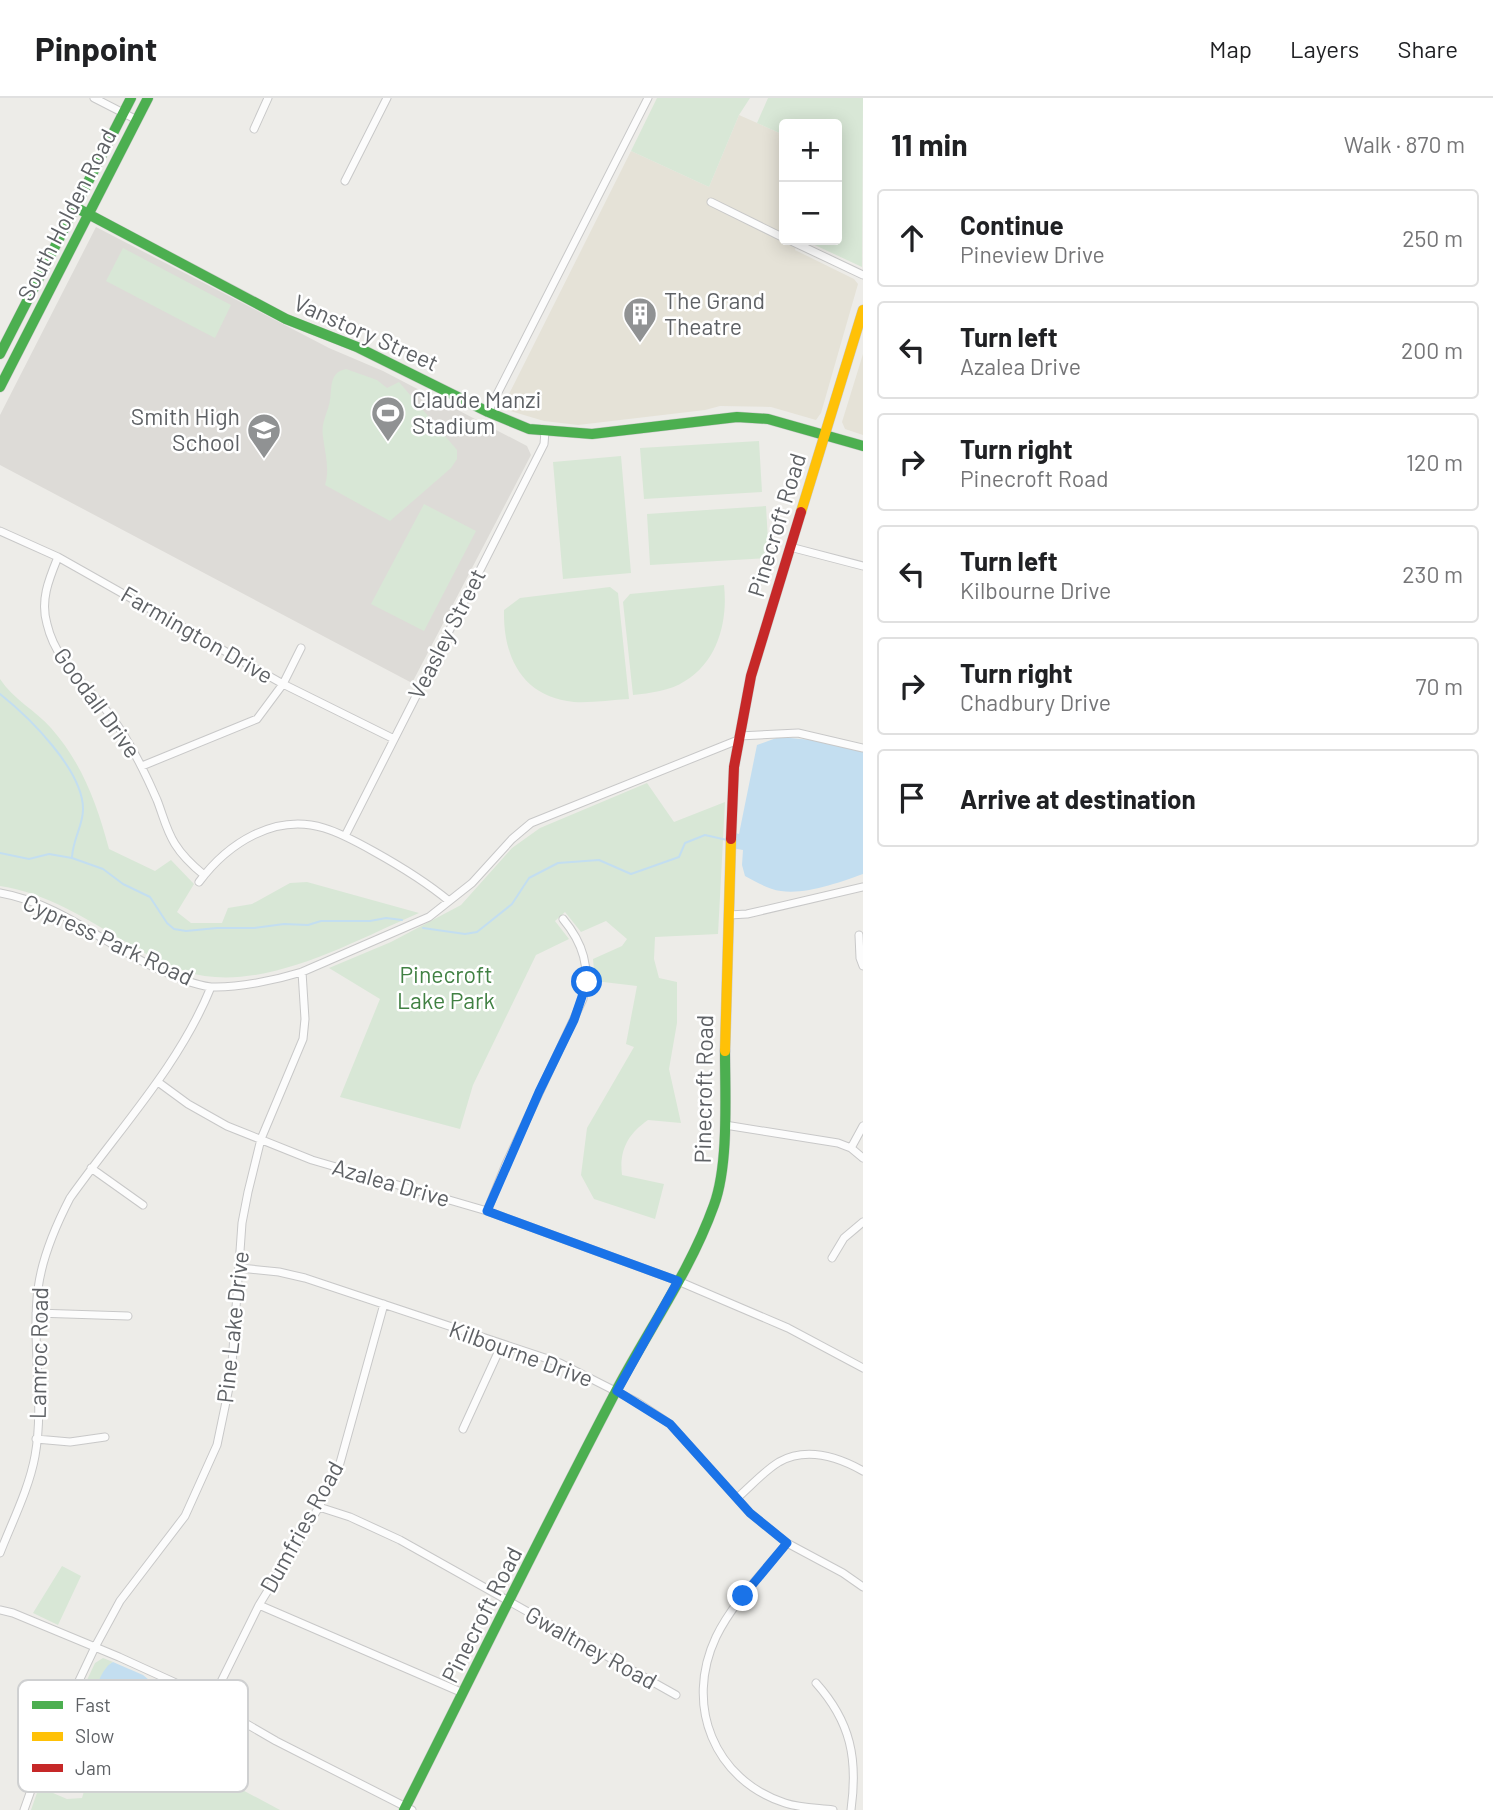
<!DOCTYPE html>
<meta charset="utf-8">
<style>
body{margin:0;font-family:Barlow,sans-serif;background:#f6f6f6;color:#202124}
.controls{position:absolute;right:21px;top:21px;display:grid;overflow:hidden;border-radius:7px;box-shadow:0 4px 18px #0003}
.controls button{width:63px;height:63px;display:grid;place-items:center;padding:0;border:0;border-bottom:2px solid #e0e0e0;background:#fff;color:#202124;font:35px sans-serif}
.stop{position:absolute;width:21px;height:21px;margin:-16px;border:5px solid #1a73e8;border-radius:50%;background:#fff}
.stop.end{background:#1a73e8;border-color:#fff;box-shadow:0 2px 7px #0008}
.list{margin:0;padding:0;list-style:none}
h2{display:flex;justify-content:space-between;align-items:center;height:91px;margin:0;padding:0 28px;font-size:30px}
h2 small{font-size:23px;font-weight:400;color:#757577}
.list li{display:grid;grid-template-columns:46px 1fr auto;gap:21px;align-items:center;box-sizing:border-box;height:98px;margin:0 14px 14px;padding:0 14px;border:2px solid #e0e0e0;border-radius:7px}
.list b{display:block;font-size:26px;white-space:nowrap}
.list p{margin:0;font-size:23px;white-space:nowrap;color:#757577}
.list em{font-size:23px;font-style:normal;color:#757577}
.icon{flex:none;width:38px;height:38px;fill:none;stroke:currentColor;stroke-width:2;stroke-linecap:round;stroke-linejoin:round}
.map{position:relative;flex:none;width:863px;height:1712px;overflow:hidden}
header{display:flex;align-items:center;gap:42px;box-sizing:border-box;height:98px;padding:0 35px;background:#fff;border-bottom:2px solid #e0e0e0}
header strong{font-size:33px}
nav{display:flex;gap:38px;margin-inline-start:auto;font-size:24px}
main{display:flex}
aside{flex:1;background:#fff}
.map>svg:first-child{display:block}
</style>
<header>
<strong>Pinpoint</strong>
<nav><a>Map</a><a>Layers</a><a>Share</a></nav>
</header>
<main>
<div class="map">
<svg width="863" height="1712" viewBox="0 0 863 1712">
<rect width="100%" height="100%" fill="#edece8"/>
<path fill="#e5e2d7" d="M 739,17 L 784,37 L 784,142 L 798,142 L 795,152 L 854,181 L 858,186 L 821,315 L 816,322 L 771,309 L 720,308 L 705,312 L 578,327 L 544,323 L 507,312 L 504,306 L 631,53 L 709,89 Z
M 863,256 L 863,337 L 845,331 L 842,324 Z"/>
<path fill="#dddbd7" d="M 96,129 L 329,250 L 383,273 L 527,348 L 531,357 L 412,585 L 0,367 L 0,317 Z"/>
<path fill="#d8e7d6" d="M 657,0 L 750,0 L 739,17 L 709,89 L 631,53 Z
M 768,0 L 863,0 L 862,169 L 804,142 L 837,142 L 837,26 L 784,26 L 784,37 L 757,25 Z
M 123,150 L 231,207 L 215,240 L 106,183 Z
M 346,271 L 377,282 L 387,290 L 399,284 L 457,352 L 457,361 L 451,370 L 390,423 L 325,387 C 330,371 325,355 323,339 C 321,326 326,318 329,307 C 333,293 327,275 346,271 Z
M 759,343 L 762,394 L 644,401 L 640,350 Z
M 621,358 L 631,475 L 563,481 L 553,364 Z
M 424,406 L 476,433 L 424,533 L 371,506 Z
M 766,408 L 769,460 L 650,467 L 647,416 Z
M 724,487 C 728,523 718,563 685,583 C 670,593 650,595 633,597 L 623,504 L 630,496 Z
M 610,489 L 618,495 L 629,601 C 611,602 592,605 574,604 C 523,599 503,560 504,512 L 520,500 Z
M 0,581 C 14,602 35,612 51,630 C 82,665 97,706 109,751 L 155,773 L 171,762 L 194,786 L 177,814 L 191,825 L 222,825 L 228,810 L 252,806 L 290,785 L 307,784 L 419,815 C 351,844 259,898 184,873 C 163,867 145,855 126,844 C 86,821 47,795 0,788 Z
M 647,685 L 674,724 L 725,704 L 718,836 L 655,839 L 654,861 L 659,880 L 677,884 L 677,925 L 669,971 L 681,1025 L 648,1022 C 628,1036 619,1052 622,1077 L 664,1086 L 655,1121 L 594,1101 L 581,1077 L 587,1030 L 634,949 L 626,946 L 637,888 L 595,883 L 593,861 L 622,848 L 627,841 L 606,823 L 581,834 L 565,814 L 555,823 L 569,841 L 536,857 L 473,987 L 460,1031 L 340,999 L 380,901 L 329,870 L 391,844 L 461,807 L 512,750 L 540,730 Z
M 62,1468 L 81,1478 L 58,1527 L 33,1515 Z
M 103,1560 L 113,1564 C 100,1570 85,1625 86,1639 C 87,1652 89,1666 92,1677 L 130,1686 L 135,1680 L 158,1691 L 177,1657 L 280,1712 L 31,1712 L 39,1689 L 67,1701 L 82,1700 C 91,1675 75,1656 61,1637 L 95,1565 Z
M 150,1581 L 170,1590 L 143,1643 L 143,1614 L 154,1586 Z"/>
<path fill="#c3def0" d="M 779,639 L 812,642 L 863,654 L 863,776 C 841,784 805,797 781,793 C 768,791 756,784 745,778 L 742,767 L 743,752 L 726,749 L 726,732 L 739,736 L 757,647 Z
M 113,1564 L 143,1577 L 154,1586 C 152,1597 144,1606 143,1616 C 142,1637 145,1660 135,1680 C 131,1686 124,1690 117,1691 C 68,1693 89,1574 113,1564 Z"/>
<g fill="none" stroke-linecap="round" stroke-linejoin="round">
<path stroke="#c3def0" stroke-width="2" d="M 0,596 C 29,619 84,673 83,712 C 83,727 73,741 72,759
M 0,755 L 29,761 L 49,756 L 72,760 L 103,771 L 123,786 L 150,799 L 167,825 L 174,831 L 186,833 L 217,830 L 254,830 L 284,826 L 308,827 L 321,823 L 370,823 L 386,820 L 402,822
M 423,830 L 465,836 L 477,834 L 512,806 L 529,780 L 558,765 L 599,762 L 631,776 L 679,759 L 685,745 L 705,737 L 727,742"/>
<g stroke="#c8c8c8" stroke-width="9">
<path id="street" d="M 94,0 L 137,22
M 254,31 L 268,0
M 345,83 L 387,0
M 711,104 L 784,140
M 789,142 L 863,177
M 488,314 L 648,0
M 0,433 L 58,459 L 283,586 L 394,641
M 790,449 L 863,468
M 58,459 C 49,481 40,502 47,526 C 56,565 87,587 110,617 C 130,643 144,672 157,702 C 163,717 166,732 175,746 C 183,759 193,768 204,777
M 739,638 L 798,635 L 863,650
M 142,668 L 257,621 L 283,586 L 301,550
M 345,738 L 544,346 L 545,333
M 199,784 C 228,745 275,715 324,730 C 341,735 357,744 373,753 C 400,768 425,783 449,803
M 0,795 C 59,805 107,848 160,872 C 176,879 194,887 211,889 C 238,890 276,882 302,874 L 429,819 L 472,785 L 512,741 L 531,725 L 738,642
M 729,817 L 747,816 L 863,789
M 859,837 L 860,860 L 863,868
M 158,984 L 188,1006 L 227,1028 L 312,1062 L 487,1113 L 678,1183 L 788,1230 L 863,1270
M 725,1027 L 838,1045 L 851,1050 L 863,1060
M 851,1050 L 863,1028
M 91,1070 L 143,1107
M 487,1113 L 506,1066 L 583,901 C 591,870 583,845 563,821
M 832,1160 L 844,1140 L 863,1124
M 240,1170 L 279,1174 L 305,1180 L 560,1265 L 637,1304 L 670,1326 L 750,1415 L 787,1445 L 843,1475 L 863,1489
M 36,1215 L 128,1218
M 463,1331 L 502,1246
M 36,1341 L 70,1344 L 105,1339
M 737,1400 C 750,1389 764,1373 779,1364 C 806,1349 838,1359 863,1373
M 319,1409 L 350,1419 L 400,1442 L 676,1597
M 787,1445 C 763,1475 733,1504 716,1539 C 684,1607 714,1682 785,1705 C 800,1710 817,1710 833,1712
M 0,1455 C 12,1424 29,1391 35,1358 C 45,1303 31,1247 38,1191 C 42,1159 55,1129 70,1100 C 119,1031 179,968 211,889
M 259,1507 L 463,1595
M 0,1512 L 13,1515 L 119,1559 L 176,1585 L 276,1643 L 412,1712
M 816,1585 C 851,1624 858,1661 851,1712
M 211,1604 L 259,1507 L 319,1409 L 340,1365 L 384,1206
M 24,1712 L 42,1661 L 95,1549 L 120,1503 L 185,1418 L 217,1347 L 231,1280 L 242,1125 L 248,1094 L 261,1041 L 303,941 L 305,921 L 302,874"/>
</g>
<g stroke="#cacac9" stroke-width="11">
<path id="fast" d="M 75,109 L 286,221 L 357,249 L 488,314 L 529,331 L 592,336 L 737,319 L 768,321 L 863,348
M 0,256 L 131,0
M 0,289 L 148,0
M 404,1712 C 474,1573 543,1432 615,1295 C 648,1232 690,1174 714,1107 C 729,1066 725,998 725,953"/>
</g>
<g stroke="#cacac9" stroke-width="11">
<path id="slow" d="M 801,414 L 863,212
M 725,953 L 731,741"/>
</g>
<g stroke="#cacac9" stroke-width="11">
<path id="jam" d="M 731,741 L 734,669 L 751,578 L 801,414"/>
</g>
<use href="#street" stroke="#fcfcfc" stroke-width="7"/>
<use href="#fast" stroke="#4caf50" stroke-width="10"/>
<use href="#slow" stroke="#ffc107" stroke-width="10"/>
<use href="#jam" stroke="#c62828" stroke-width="10"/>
</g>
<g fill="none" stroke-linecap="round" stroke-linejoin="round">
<path stroke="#1a73e8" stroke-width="9" d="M 587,884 L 574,922 L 539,994 L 487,1113 L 678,1183 L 617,1293 L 670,1326 L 750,1415 L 787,1445 L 743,1498"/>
</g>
<defs>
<g id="building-pin" transform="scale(1.75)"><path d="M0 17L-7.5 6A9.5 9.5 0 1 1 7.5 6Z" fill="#909293" stroke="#fff"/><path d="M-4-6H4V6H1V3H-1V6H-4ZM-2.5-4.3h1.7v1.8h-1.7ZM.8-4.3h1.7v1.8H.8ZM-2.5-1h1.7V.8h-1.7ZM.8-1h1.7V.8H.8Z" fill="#fff"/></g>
<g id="stadium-pin" transform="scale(1.75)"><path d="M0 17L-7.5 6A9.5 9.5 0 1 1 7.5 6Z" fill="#909293" stroke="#fff"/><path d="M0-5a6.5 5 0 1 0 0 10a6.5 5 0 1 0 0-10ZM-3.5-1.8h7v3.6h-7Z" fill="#fff"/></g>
<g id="school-pin" transform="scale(1.75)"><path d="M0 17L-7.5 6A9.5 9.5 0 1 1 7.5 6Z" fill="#909293" stroke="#fff"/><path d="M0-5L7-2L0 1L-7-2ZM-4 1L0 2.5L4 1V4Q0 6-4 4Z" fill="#fff"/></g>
</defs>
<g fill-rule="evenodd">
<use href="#building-pin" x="640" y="216"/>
<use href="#stadium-pin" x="388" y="315"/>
<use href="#school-pin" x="264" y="332"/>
</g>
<g text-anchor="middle" stroke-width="5" stroke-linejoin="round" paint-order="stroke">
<g font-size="23" fill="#5e6165" stroke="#fff">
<text transform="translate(67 117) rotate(-63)" y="8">South Holden Road</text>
<text transform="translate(366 235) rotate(24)" y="8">Vanstory Street</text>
<text transform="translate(777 427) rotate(-73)" y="8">Pinecroft Road</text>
<text transform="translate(447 536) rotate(-63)" y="8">Veasley Street</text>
<text transform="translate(197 537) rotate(30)" y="8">Farmington Drive</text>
<text transform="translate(97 605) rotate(54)" y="8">Goodall Drive</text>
<text transform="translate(108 842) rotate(25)" y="8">Cypress Park Road</text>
<text transform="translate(704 991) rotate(-89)" y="8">Pinecroft Road</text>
<text transform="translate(391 1085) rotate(16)" y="8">Azalea Drive</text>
<text transform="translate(233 1229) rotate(-84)" y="8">Pine Lake Drive</text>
<text transform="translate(39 1255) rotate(-89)" y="8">Lamroc Road</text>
<text transform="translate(521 1256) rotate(20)" y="8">Kilbourne Drive</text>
<text transform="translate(302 1429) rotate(-61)" y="8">Dumfries Road</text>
<text transform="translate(482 1517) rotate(-63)" y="8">Pinecroft Road</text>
<text transform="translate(591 1550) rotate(29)" y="8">Gwaltney Road</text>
</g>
<g font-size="23" fill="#5e6165" stroke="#fff" text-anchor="start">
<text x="664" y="211">The Grand<tspan x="664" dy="26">Theatre</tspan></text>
<text x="412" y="310">Claude Manzi<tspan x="412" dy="26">Stadium</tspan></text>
<text x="240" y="327" text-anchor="end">Smith High<tspan x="240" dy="26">School</tspan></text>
</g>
<g font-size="23" fill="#418143" stroke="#fff">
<text x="446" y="885">Pinecroft<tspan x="446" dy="26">Lake Park</tspan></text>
</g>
</g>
<rect x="18" y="1582" width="230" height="112" rx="10" fill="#fff" stroke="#cfd0d1" stroke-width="2"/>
<rect x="32" y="1603" width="31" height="8" fill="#4caf50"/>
<rect x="32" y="1634" width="31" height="9" fill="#ffc107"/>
<rect x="32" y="1666" width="31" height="8" fill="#c62828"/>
<g font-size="19" fill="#5e6165">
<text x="75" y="1614">Fast</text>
<text x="75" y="1645">Slow</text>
<text x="75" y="1677">Jam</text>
</g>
</svg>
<div class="controls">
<button>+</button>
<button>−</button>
</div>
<div class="stop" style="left:587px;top:884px"></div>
<div class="stop end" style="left:743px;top:1498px"></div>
</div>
<aside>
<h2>11 min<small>Walk · 870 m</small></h2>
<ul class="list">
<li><svg class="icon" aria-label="ahead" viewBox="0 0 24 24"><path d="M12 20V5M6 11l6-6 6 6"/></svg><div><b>Continue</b><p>Pineview Drive</p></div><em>250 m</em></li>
<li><svg class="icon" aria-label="left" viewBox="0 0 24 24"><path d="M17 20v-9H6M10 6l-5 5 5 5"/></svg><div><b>Turn left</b><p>Azalea Drive</p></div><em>200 m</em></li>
<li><svg class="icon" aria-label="right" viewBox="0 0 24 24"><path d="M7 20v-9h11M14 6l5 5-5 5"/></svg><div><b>Turn right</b><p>Pinecroft Road</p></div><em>120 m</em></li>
<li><svg class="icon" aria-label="left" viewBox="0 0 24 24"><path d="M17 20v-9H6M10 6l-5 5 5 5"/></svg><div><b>Turn left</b><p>Kilbourne Drive</p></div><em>230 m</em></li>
<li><svg class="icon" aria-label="right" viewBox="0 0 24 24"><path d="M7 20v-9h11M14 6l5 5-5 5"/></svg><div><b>Turn right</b><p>Chadbury Drive</p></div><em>70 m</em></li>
<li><svg class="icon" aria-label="arrive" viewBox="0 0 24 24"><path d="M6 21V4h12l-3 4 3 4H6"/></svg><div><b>Arrive at destination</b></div></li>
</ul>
</aside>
</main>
